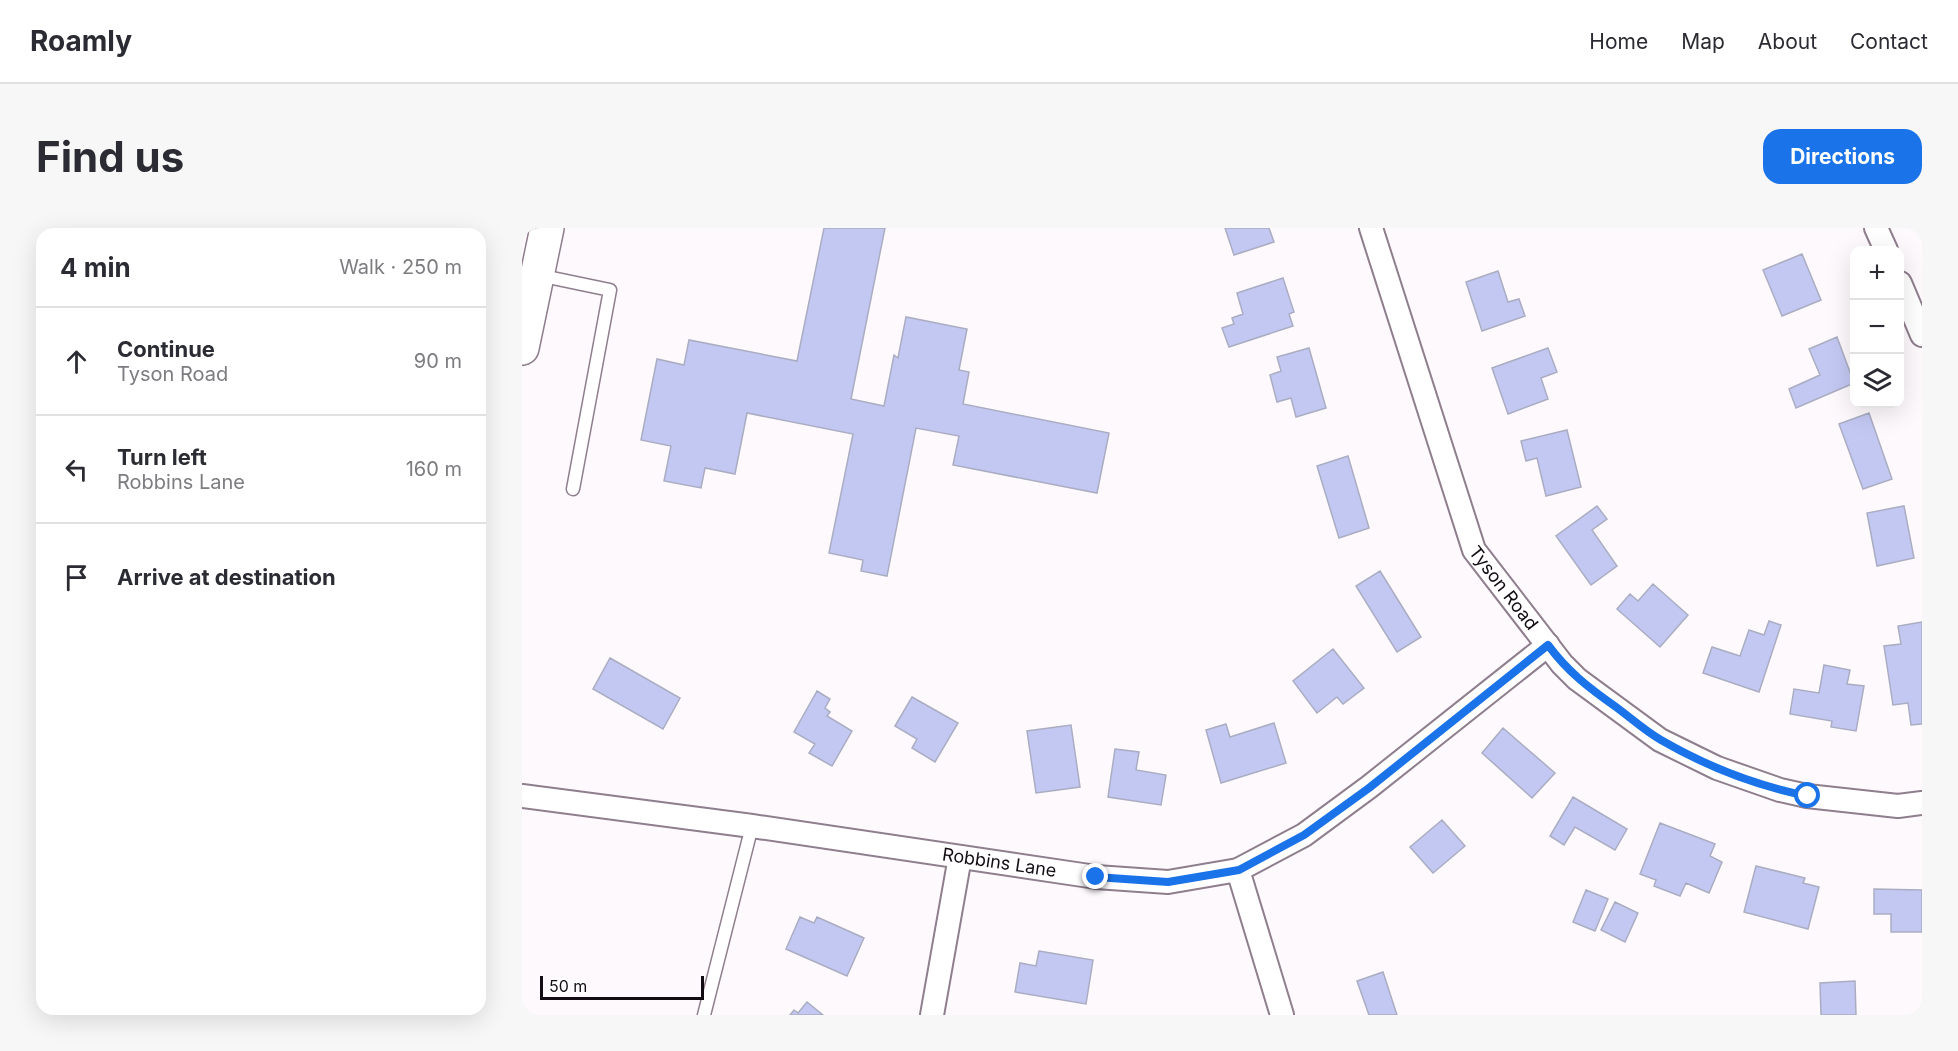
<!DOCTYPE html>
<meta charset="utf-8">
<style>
body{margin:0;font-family:Inter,sans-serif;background:#f7f7f7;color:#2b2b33}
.controls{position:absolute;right:18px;top:18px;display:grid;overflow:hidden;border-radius:12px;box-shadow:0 6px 24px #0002}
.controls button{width:54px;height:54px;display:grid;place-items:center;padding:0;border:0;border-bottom:2px solid #e1e1e2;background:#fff;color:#2b2b33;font:30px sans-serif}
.scale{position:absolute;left:18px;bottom:15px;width:164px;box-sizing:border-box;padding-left:6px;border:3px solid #130d13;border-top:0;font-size:16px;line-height:21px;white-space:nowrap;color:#130d13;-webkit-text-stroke:4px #fff;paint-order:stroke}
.stop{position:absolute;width:18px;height:18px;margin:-14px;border:4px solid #1a73e8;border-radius:50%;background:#fff}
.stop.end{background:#1a73e8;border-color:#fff;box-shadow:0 2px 6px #0008}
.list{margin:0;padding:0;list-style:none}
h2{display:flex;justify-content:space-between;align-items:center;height:78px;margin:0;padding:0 24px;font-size:26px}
h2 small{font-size:20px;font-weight:400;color:#7c7c81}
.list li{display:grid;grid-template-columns:39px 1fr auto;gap:18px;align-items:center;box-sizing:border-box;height:108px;padding:0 24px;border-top:2px solid #e1e1e2}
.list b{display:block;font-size:22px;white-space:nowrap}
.list p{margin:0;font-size:20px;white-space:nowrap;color:#7c7c81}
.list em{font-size:20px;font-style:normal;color:#7c7c81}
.icon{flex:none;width:33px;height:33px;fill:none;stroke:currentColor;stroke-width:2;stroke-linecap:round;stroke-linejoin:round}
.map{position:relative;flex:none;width:1400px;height:787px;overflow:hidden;border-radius:18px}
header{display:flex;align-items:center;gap:36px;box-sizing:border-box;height:84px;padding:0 30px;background:#fff;border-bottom:2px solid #e1e1e2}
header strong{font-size:28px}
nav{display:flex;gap:33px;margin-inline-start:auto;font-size:21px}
.intro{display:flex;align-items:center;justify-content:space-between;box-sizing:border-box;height:144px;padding:0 36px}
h1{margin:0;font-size:42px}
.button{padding:15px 27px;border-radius:18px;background:#1a73e8;color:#fff;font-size:21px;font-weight:700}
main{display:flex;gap:36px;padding:0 36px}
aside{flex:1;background:#fff;border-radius:18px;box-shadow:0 6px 24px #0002}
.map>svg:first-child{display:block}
</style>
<header>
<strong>Roamly</strong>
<nav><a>Home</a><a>Map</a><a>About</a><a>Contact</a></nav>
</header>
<div class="intro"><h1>Find us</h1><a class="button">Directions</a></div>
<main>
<aside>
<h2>4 min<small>Walk · 250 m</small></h2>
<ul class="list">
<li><svg class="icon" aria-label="ahead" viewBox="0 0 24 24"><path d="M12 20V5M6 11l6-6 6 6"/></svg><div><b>Continue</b><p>Tyson Road</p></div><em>90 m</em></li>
<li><svg class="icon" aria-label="left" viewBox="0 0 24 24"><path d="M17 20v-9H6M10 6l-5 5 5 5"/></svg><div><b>Turn left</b><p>Robbins Lane</p></div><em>160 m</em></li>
<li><svg class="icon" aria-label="arrive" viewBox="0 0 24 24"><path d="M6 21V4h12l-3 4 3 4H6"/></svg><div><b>Arrive at destination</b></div></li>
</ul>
</aside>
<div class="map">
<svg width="1400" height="787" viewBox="0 0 1400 787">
<rect width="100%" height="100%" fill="#fdf9fc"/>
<path fill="#c3c8f3" stroke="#aaadc2" stroke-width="1.5" d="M 302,0 L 363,0 L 329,171 L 362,178 L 372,127 L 376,130 L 384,89 L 445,101 L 437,142 L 447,144 L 441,176 L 587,205 L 575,265 L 431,237 L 437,208 L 394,200 L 365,348 L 339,343 L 341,332 L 307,325 L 331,206 L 225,185 L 213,246 L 183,240 L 179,260 L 142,253 L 149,218 L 119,212 L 135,131 L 162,137 L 167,112 L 275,133 Z
M 703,0 L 747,0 L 752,14 L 712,27 Z
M 1280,26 L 1299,72 L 1260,88 L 1241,42 Z
M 976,43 L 986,74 L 997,71 L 1003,88 L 960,103 L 944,54 Z
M 761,50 L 772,84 L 767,86 L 771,98 L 707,119 L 700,100 L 712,96 L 710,90 L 721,86 L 715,65 Z
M 1315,109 L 1332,155 L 1274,180 L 1267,161 L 1298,147 L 1287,121 Z
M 787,120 L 804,180 L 774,189 L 769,170 L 755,174 L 748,147 L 759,143 L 755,129 Z
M 1026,120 L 1035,144 L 1019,150 L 1026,171 L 986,186 L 970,140 Z
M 1347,185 L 1370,251 L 1341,261 L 1317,196 Z
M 1045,202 L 1059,259 L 1024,268 L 1015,230 L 1004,233 L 999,213 Z
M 826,228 L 847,300 L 817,310 L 795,238 Z
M 1075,278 L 1085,291 L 1070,302 L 1095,338 L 1069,357 L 1034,308 Z
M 1382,278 L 1392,330 L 1355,338 L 1345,285 Z
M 858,343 L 899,409 L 875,424 L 834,358 Z
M 1131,356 L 1166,387 L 1138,419 L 1095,381 L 1108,366 L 1116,373 Z
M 1247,393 L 1259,397 L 1237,464 L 1181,445 L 1190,419 L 1218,428 L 1227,402 L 1242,407 Z
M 1400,394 L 1400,496 L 1389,497 L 1386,475 L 1371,477 L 1362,418 L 1379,416 L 1376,398 Z
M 811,421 L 842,460 L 821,476 L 815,469 L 795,485 L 771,453 Z
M 88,430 L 158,470 L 141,501 L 71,461 Z
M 1302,437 L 1328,442 L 1325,456 L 1342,458 L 1334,503 L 1309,499 L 1310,493 L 1268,486 L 1272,461 L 1297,465 Z
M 295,463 L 308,471 L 303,480 L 308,484 L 305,488 L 330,503 L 310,538 L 287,525 L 293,516 L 272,504 Z
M 390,469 L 436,495 L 413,534 L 390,520 L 395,511 L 373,498 Z
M 752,495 L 764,535 L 699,555 L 684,502 L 704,496 L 708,509 Z
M 549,497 L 558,559 L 514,565 L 505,503 Z
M 981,500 L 1033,545 L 1010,570 L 960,525 Z
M 593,521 L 617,524 L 614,542 L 644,547 L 639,577 L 586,569 Z
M 1051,569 L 1105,601 L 1093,622 L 1053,599 L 1042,617 L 1028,608 Z
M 920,592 L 943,618 L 911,645 L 888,619 Z
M 1138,595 L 1193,616 L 1188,628 L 1200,634 L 1187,665 L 1164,655 L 1158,668 L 1132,658 L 1134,652 L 1118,646 Z
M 1234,638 L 1283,650 L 1281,655 L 1297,659 L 1286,701 L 1222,684 Z
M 1352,661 L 1400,662 L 1400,704 L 1369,704 L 1369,686 L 1352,686 Z
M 1064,662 L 1086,671 L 1073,703 L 1051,694 Z
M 1093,674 L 1116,685 L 1103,714 L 1079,702 Z
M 278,689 L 292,695 L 295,689 L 342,710 L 325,748 L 264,721 Z
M 517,723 L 571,732 L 564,776 L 493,764 L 498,735 L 514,738 Z
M 861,744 L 875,787 L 847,787 L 835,753 Z
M 1333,753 L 1334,787 L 1299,787 L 1298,755 Z
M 285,774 L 301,787 L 268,787 L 272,782 L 276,785 Z"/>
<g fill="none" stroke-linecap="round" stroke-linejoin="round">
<g stroke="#8f7e8d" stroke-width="15">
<path id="lane" d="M 16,47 L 88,62 L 51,261
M 182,787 L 230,598"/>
</g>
<g stroke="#8f7e8d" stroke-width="26">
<g id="street">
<path id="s1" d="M 849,0 L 952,322 L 1040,436 L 1055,451 L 1138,512 L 1195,540 L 1258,562 L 1285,568 L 1376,578 L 1400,575"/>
<path d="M 1354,0 L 1364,22"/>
<path d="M 1378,55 L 1400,107"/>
<path id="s2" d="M 0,568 L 230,598 L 574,649 L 646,654 L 716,642 L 782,607 L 847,559 L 1026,417"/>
<path d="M 716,642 L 760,787"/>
<path d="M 410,787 L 438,629"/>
</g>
</g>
<g stroke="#8f7e8d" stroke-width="36">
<path id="secondary" d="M 0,120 L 25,0"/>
</g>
<use href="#lane" stroke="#fff" stroke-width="12"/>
<use href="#street" stroke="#fff" stroke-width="22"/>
<use href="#secondary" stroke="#fff" stroke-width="33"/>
</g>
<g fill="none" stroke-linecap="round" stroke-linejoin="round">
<path stroke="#1a73e8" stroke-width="8" d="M 574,649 L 646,654 L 717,642 L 782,607 L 847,560 L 1026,417 C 1046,444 1067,460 1094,479 C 1109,490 1123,503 1139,512 C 1184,538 1235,558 1286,568"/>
</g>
<g text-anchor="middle" stroke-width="6" stroke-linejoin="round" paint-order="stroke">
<g font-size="18" fill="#130d13" stroke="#fff">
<text dy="6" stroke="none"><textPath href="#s1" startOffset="386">Tyson Road</textPath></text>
<text dy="6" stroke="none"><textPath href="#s2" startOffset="482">Robbins Lane</textPath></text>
</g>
</g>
</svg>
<div class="controls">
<button>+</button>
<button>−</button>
<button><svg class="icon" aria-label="layers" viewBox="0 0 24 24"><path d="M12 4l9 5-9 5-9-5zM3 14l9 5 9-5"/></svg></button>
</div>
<div class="scale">50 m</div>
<div class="stop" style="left:1286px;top:568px"></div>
<div class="stop end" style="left:574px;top:649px"></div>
</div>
</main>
